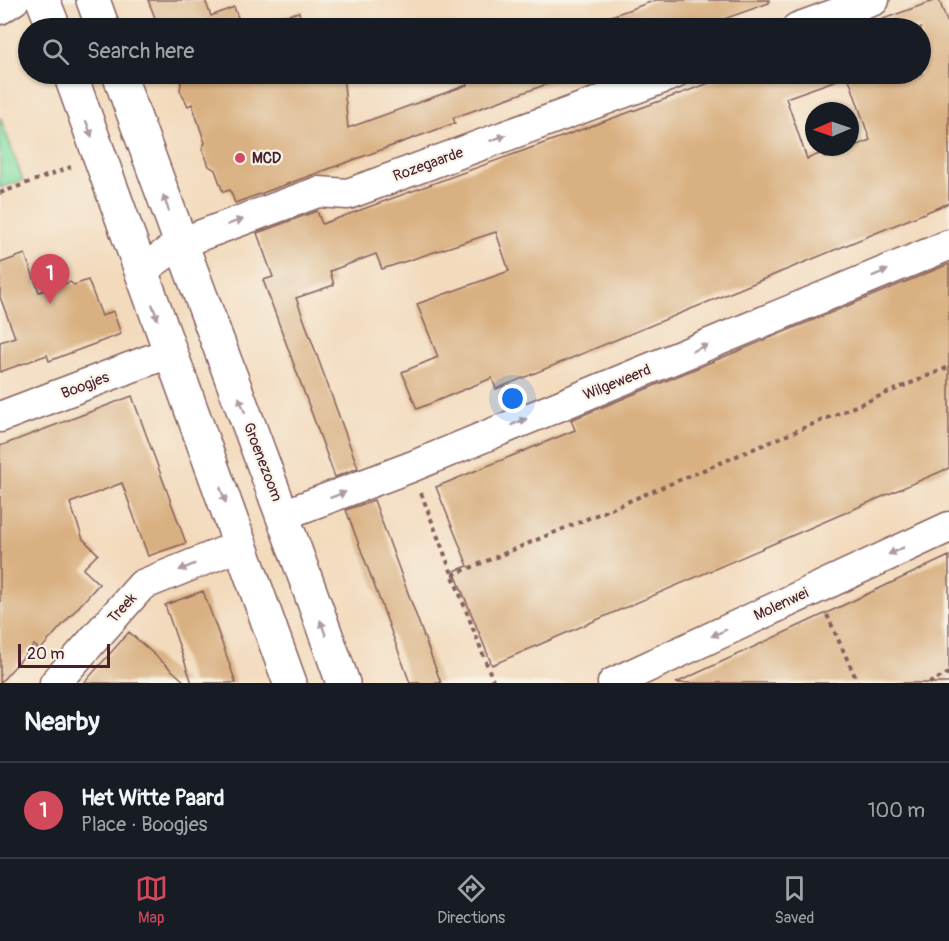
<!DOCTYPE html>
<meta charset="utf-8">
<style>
body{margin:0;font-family:Pangolin,sans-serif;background:#242831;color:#f1f3f6}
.compass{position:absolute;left:805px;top:102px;width:54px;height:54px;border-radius:50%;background:#171b24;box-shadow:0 2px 4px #0004;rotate:268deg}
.scale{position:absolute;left:18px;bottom:15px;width:92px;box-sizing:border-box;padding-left:6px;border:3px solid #4a1f2b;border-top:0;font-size:16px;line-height:21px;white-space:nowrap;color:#4a1f2b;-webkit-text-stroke:4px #f7f3e8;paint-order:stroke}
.you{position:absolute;left:513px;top:399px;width:21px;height:21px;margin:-15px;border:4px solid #fff;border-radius:50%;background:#1a73e8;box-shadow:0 0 0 9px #1a73e833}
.badge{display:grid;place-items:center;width:39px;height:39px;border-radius:50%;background:#d1495b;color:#fff;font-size:20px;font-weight:700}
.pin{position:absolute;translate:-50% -50px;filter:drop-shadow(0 2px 3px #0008)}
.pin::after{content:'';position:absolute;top:32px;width:21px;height:18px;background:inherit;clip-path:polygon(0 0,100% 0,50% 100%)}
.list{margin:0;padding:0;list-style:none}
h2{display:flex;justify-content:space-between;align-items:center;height:78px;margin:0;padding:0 24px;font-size:26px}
h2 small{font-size:20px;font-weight:400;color:#9ea1a6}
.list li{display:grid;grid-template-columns:39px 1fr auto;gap:18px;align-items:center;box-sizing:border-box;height:96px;padding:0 24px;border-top:2px solid #363941}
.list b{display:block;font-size:22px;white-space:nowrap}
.list p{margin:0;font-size:20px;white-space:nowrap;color:#9ea1a6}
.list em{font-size:20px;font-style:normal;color:#9ea1a6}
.icon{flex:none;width:33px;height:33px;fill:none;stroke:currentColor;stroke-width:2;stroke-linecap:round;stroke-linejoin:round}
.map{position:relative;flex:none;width:949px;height:683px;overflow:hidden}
.search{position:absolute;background:#171b24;box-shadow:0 2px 4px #0004;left:18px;right:18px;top:18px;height:66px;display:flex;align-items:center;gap:15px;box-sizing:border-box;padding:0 21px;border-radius:33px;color:#9ea1a6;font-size:22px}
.sheet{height:174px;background:#171b24}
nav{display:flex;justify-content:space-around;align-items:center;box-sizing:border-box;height:84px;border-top:2px solid #363941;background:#171b24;font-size:16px;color:#9ea1a6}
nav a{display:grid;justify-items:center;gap:3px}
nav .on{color:#d1495b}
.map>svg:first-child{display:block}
</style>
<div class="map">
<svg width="949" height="683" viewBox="0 0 949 683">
<rect width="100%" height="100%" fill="#f7f3e8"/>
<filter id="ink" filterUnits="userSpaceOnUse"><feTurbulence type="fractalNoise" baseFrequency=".0167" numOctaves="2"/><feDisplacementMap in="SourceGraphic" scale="12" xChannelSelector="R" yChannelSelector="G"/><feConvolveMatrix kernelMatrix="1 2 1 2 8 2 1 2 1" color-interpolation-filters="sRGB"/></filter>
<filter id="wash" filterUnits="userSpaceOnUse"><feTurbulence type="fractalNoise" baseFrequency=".008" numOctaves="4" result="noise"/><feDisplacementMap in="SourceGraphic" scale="24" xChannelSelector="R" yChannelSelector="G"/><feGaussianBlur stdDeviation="1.35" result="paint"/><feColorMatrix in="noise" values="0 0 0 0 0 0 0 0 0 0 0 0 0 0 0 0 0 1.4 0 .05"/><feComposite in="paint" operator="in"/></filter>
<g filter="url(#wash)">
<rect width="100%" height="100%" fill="#f3dabc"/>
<path fill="#86dfa5" stroke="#687f68" stroke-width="1.5" d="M 0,117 L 23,180 L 0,188 Z"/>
<g id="blocks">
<path fill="#d9b081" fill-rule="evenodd" d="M 148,0 L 205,0 L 211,16 L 234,7 L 242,28 L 159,28 Z
M 656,0 L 769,0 L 769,3 L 699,28 L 578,28 Z
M 936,0 L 939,0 L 949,27 L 949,203 L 496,389 L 492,378 L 417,409 L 402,372 L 438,357 L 417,304 L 509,271 L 496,232 L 382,269 L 376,254 L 330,271 L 334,285 L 296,298 L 358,468 L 335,477 L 263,280 L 273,277 L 257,233 L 317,211 L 322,224 L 734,74 L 921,74 L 921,28 L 858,28 ZM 848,76 L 870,140 L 825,158 L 822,153 L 807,159 L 786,98 Z
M 299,12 L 303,28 L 243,28 L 277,18 Z
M 175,74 L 343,74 L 348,128 L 467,85 L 463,74 L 575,74 L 453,118 L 455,123 L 235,203 L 230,190 L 223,192 L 215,170 L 209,166 L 202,148 L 205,143 L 192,104 L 188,106 L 180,90 L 181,83 Z
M 25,254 L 39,292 L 70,282 L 74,285 L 88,280 L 102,316 L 113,311 L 121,334 L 49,361 L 47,355 L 0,372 L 0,342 L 15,337 L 0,297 L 0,263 Z
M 949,264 L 949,468 L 492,665 L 454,571 L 468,566 L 436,487 L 575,430 L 571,420 Z
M 132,396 L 186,543 L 148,556 L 122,483 L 70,503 L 83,539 L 98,554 L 83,569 L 99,584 L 40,650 L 34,645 L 0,683 L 0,446 Z
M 374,500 L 386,533 L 441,683 L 410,683 L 382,606 L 346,510 Z
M 949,556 L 949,683 L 676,683 L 805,623 Z
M 203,591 L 226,654 L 236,683 L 192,683 L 165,605 Z
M 129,632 L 186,683 L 84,683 Z"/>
</g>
</g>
<g filter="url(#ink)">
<use href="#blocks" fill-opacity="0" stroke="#85605e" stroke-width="1.5"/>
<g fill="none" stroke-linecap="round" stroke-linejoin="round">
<g stroke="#85605e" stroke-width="33">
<path id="street" d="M 0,9 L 14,0
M 797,28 L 874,0
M 140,272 L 180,243 L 318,192 L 348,194 L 674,74
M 0,417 L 171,352
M 283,515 L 411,467 L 949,245
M 55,683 L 142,585 L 241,545
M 613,683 L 949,527"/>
</g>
<g stroke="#85605e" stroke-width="36">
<path id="secondary" d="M 43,0 L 54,28
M 93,0 L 103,28
M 70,74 L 290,683
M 119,74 C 192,277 271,479 343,683"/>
</g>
<path stroke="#85605e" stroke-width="4" stroke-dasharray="4.5 4.5" stroke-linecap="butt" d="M 0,193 L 71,167
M 421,493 L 494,683
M 453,575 L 949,367
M 827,615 L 858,683
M 929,683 L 949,673"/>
<use href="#street" stroke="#fff" stroke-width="30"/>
<use href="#secondary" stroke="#fff" stroke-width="33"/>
</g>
<defs><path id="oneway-solid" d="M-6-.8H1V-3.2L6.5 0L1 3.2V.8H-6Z" transform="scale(1.5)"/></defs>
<g fill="#ae9aa0">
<use href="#oneway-solid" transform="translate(89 129) rotate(70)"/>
<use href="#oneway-solid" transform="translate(498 138) rotate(-20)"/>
<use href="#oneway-solid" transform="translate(166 203) rotate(-110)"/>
<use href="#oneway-solid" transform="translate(235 222) rotate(-20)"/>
<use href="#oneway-solid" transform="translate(880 273) rotate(-22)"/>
<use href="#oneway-solid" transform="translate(155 312) rotate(70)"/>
<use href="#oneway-solid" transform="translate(700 348) rotate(-22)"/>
<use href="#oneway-solid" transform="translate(242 405) rotate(-111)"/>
<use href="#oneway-solid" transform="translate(519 422) rotate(-22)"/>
<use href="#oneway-solid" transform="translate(223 495) rotate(70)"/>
<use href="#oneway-solid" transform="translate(338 495) rotate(-21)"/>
<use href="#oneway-solid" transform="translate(896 551) rotate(155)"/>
<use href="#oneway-solid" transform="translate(187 567) rotate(158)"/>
<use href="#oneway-solid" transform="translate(323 628) rotate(-110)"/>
<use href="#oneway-solid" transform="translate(719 633) rotate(155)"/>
</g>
</g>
<circle fill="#d1495b" stroke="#f7f3e8" stroke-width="2" cx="240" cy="158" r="6"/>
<g text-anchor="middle" stroke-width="4.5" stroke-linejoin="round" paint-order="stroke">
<g font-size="15" font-weight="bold" fill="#4a1f2b" stroke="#f7f3e8" text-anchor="start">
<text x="252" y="163">MCD</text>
</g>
<g font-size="15" fill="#4a1f2b" stroke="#f7f3e8">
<text transform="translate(428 164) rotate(-20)" y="5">Rozegaarde</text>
<text transform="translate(617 382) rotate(-22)" y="5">Wilgeweerd</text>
<text transform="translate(85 385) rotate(-21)" y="5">Boogjes</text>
<text transform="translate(263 462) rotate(69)" y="5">Groenezoom</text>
<text transform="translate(781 604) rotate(-25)" y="5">Molenwei</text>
<text transform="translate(122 608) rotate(-48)" y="5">Treek</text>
</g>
</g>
</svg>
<svg class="compass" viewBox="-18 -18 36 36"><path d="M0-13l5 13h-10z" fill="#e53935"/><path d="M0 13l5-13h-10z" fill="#9ea1a6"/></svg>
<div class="scale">20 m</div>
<div class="you"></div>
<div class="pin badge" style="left:50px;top:304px">1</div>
<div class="search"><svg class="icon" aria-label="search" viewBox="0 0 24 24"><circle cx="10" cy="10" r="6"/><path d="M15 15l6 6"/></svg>Search here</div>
</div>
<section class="sheet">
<h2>Nearby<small></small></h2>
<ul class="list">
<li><span class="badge">1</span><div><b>Het Witte Paard</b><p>Place · Boogjes</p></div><em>100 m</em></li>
</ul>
</section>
<nav>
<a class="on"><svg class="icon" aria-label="map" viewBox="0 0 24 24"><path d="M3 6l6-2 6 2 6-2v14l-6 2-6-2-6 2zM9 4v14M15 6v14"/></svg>Map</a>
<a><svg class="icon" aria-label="directions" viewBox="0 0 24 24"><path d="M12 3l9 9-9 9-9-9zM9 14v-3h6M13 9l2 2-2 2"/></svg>Directions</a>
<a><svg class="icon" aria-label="saved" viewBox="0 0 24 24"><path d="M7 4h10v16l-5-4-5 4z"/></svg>Saved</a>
</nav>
